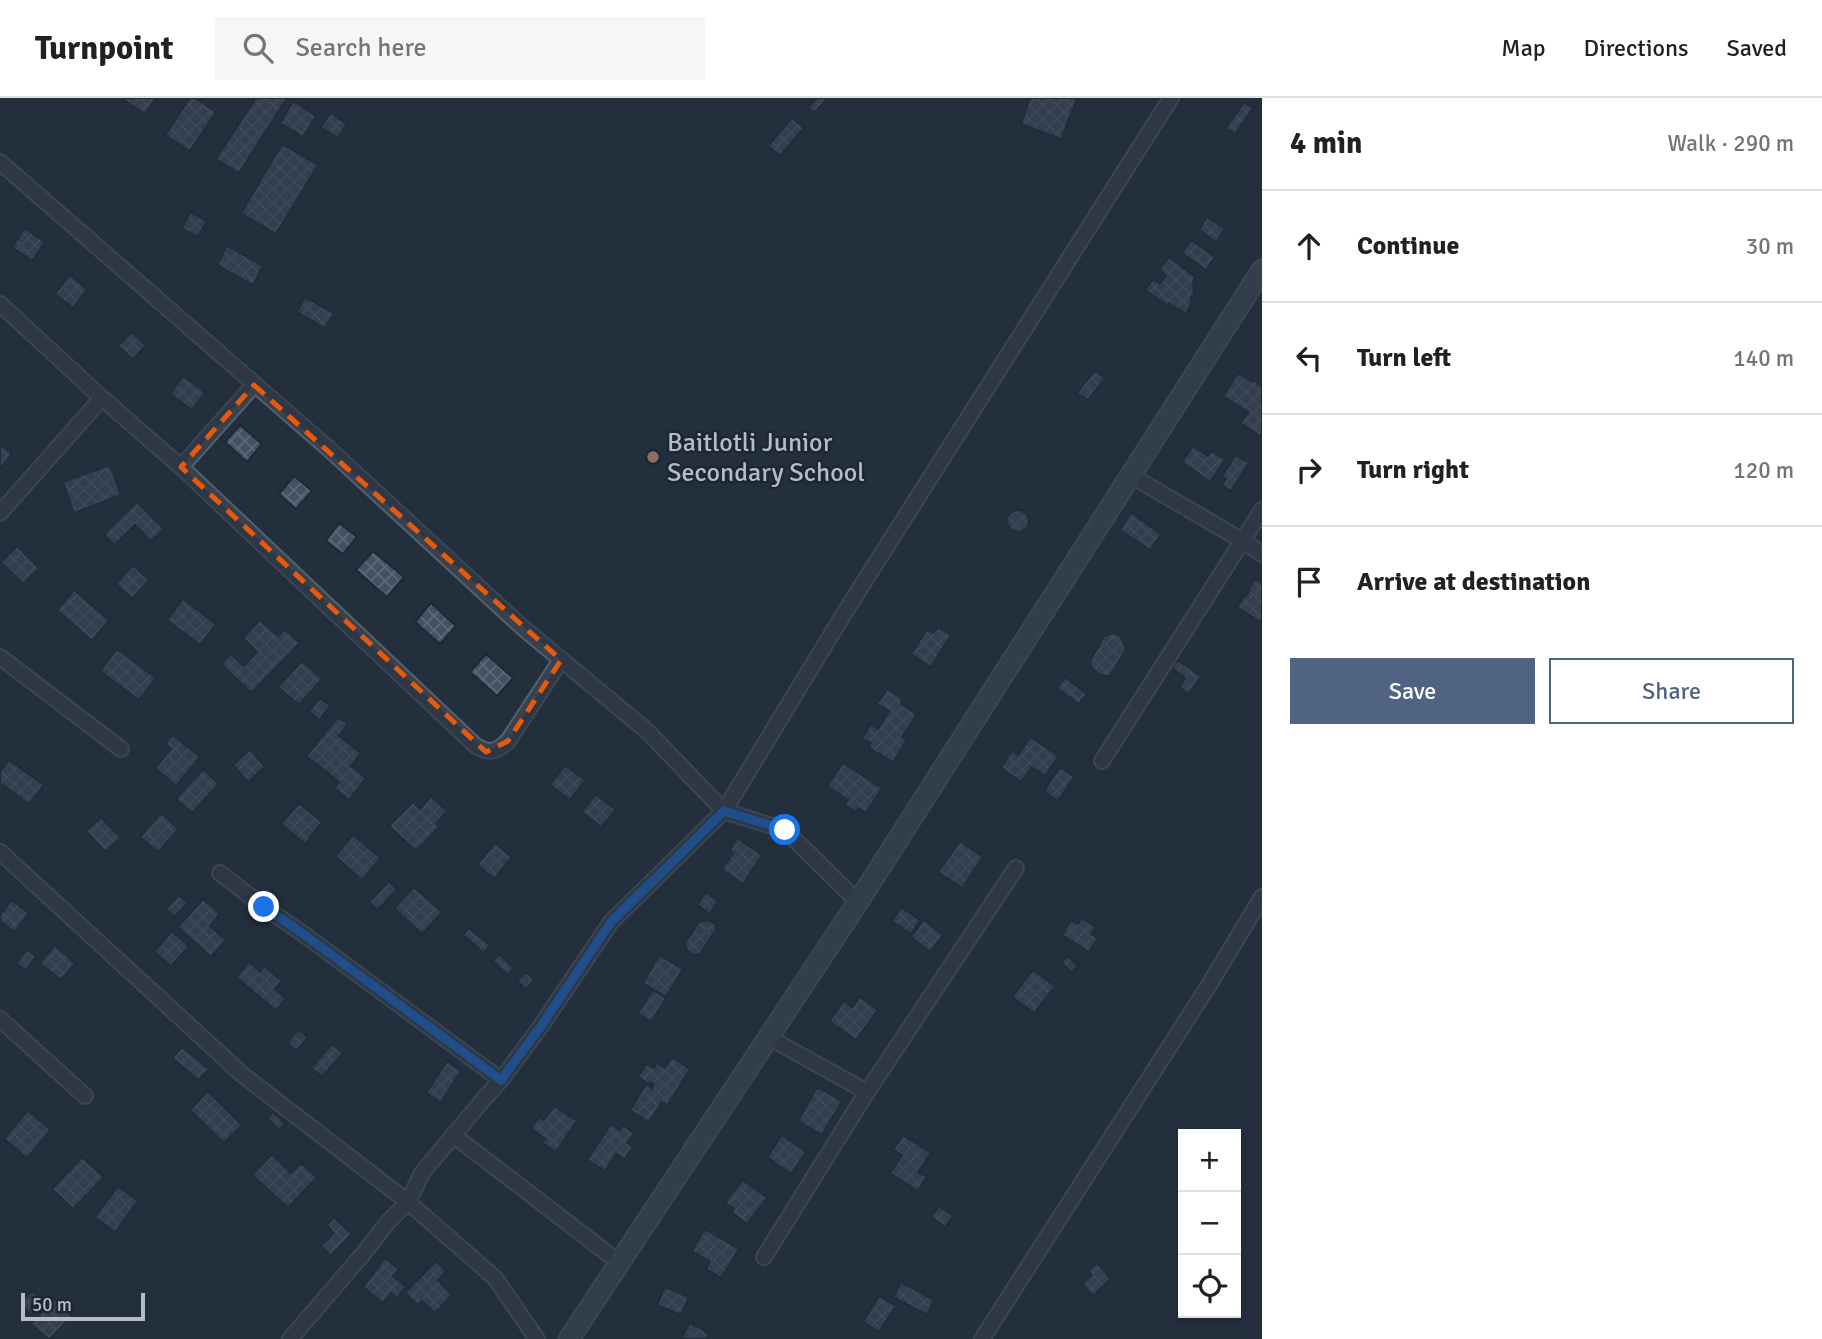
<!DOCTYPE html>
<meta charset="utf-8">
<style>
body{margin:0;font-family:Signika,sans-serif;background:#f6f6f6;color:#202124}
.controls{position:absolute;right:21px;bottom:21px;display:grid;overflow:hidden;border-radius:0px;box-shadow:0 2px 5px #0004}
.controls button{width:63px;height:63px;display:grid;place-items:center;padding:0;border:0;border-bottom:2px solid #e0e0e0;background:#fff;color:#202124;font:35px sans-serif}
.scale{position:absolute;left:21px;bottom:18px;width:124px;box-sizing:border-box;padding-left:7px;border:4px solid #b4bcc9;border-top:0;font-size:19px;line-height:24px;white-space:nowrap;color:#b4bcc9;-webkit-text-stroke:5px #1d2633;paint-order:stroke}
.stop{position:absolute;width:21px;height:21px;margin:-16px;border:5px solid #1a73e8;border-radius:50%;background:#fff}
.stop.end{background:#1a73e8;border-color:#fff;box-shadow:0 2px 7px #0008}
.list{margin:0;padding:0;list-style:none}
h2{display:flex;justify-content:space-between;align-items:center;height:91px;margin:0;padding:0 28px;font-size:30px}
h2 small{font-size:23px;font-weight:400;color:#757577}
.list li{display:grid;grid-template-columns:46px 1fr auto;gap:21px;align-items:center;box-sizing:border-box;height:112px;padding:0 28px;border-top:2px solid #e0e0e0}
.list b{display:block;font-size:26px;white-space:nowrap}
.list em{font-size:23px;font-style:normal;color:#757577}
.actions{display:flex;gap:14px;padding:21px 28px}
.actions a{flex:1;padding:16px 0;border:2px solid #506383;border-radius:0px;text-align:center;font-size:24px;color:#506383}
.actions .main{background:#506383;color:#fff}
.icon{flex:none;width:38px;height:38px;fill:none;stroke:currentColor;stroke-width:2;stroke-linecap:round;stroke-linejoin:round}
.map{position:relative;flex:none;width:1262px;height:1241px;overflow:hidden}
header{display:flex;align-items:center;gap:42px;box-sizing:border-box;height:98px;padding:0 35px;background:#fff;border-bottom:2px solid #e0e0e0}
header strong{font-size:33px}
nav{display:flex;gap:38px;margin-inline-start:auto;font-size:24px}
.search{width:490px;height:63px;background:#f6f6f6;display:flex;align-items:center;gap:18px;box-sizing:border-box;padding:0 24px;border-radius:0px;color:#757577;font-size:26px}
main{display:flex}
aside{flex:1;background:#fff}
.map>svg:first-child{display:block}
</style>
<header>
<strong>Turnpoint</strong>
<div class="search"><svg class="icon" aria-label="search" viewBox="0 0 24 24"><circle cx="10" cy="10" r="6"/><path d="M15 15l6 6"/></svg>Search here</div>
<nav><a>Map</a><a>Directions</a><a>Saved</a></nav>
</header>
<main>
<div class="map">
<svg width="1262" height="1241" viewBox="0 0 1262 1241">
<defs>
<pattern id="building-cross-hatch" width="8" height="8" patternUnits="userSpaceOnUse" patternTransform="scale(1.75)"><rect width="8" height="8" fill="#455162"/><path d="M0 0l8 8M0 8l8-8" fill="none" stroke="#5d6877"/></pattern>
</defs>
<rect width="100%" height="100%" fill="#242f3e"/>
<path fill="url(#building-cross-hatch)" stroke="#1f2835" stroke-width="2" d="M 121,0 L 156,0 L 145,16 Z
M 190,0 L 195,0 L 216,14 L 190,53 L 165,37 Z
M 256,0 L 287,0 L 239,75 L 216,61 Z
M 817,0 L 828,0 L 814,15 L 808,9 Z
M 1030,0 L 1077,0 L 1061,41 L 1021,26 Z
M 293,3 L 316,18 L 303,39 L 280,25 Z
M 1244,4 L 1253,10 L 1235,36 L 1226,30 Z
M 331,15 L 347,26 L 338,40 L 321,29 Z
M 792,20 L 804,30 L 780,58 L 768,48 Z
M 282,46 L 318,67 L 276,136 L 241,115 Z
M 190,114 L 207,123 L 198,139 L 182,131 Z
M 1207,119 L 1225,131 L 1216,144 L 1199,132 Z
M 25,130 L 45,144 L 32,163 L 12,149 Z
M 1191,142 L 1215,159 L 1206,172 L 1182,155 Z
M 227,148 L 263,168 L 253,187 L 217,167 Z
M 1169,159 L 1195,179 L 1193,186 L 1194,194 L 1191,200 L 1191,206 L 1186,216 L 1169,205 L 1167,207 L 1145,192 L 1153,181 L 1160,186 L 1166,177 L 1159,172 Z
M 70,177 L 87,191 L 73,210 L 55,196 Z
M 305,199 L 334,215 L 325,230 L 297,214 Z
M 131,234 L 146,247 L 133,261 L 118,248 Z
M 1095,272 L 1105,280 L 1088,302 L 1077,295 Z
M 1238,275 L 1252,284 L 1253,282 L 1262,288 L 1262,335 L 1260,338 L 1241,325 L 1248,314 L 1223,298 Z
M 183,278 L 205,294 L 192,312 L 170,296 Z
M 240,327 L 262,346 L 247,364 L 225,344 Z
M 0,346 L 12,356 L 0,371 Z
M 1193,348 L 1208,358 L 1212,353 L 1225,362 L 1210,384 L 1182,364 Z
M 1236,357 L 1249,365 L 1231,393 L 1222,387 L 1226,381 L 1222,378 Z
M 110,367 L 121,397 L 74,415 L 63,384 Z
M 294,378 L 312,393 L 296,411 L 279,396 Z
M 137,404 L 164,431 L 151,443 L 135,427 L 114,447 L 104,436 Z
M1007 423a11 11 0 1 1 22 0a11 11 0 1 1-22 0Z
M 1131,415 L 1161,436 L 1150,452 L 1120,432 Z
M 339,425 L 357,439 L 343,456 L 326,443 Z
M 17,448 L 39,470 L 23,486 L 1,464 Z
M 373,453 L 404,479 L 387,499 L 356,472 Z
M 133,467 L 149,482 L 132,501 L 116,486 Z
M 1255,481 L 1262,485 L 1262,521 L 1260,524 L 1237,509 L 1245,497 L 1246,498 L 1250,492 L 1248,491 Z
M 74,492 L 109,522 L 92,543 L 57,512 Z
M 183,501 L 216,526 L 200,547 L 167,522 Z
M 431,505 L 456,528 L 440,546 L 415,524 Z
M 260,522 L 278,538 L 285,531 L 300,545 L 251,595 L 221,566 L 231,556 L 244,568 L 257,554 L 243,540 Z
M 938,529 L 951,537 L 931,569 L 911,556 L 927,531 L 934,535 Z
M 1113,535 L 1121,538 L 1126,552 L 1110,578 L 1104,578 L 1098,576 L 1091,569 L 1090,563 L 1104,538 Z
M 117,551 L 156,580 L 139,602 L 100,573 Z
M 486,556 L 513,580 L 497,598 L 470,574 Z
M 1177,562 L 1201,578 L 1189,596 L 1179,589 L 1185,580 L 1172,570 Z
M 302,563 L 322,581 L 299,607 L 278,589 Z
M 1065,579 L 1087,596 L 1079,606 L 1057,590 Z
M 887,591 L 903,601 L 901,606 L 917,616 L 902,639 L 907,642 L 893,664 L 869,650 L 871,645 L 862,640 L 871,626 L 878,631 L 889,613 L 877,606 Z
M 320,600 L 330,608 L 319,622 L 309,614 Z
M 338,619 L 348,626 L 339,638 L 361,655 L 351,668 L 366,680 L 349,702 L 334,690 L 339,684 L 306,658 Z
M 173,637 L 200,659 L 176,688 L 155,670 L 171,651 L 165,646 Z
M 1030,639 L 1059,658 L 1045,678 L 1032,669 L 1021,684 L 1001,670 L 1012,653 L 1018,657 Z
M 250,651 L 265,669 L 248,684 L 233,667 Z
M 9,662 L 44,687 L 29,706 L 0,685 L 0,674 Z
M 843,665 L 882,690 L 866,715 L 858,710 L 856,714 L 845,707 L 848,702 L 827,688 Z
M 565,667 L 585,682 L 570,702 L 550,687 Z
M 1060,669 L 1074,679 L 1058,703 L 1044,693 Z
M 203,671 L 219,686 L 192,715 L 176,701 Z
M 596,696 L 616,712 L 601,729 L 582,714 Z
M 431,698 L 447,713 L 436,726 L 439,729 L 416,753 L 389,728 L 413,704 L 420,711 Z
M 299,705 L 322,724 L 305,746 L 281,726 Z
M 161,715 L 179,731 L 158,754 L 140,739 Z
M 101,719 L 121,740 L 105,754 L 86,733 Z
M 353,737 L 381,760 L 362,782 L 335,758 Z
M 737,740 L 762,757 L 743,786 L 722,771 L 733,755 L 730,752 Z
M 960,743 L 983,759 L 962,790 L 938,774 Z
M 495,745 L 512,759 L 494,781 L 477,766 Z
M 389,783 L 397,791 L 378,812 L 369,804 Z
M 414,789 L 442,814 L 422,836 L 394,810 Z
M 706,794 L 718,803 L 710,816 L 697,807 Z
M 179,797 L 188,805 L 174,819 L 166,811 Z
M 203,801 L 220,816 L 210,828 L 226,842 L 211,859 L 178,829 Z
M 12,802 L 29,815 L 14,834 L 0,823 L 0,817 Z
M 901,809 L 920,822 L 911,836 L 892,823 Z
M 1082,820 L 1096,829 L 1091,836 L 1098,840 L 1089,854 L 1062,837 L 1071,822 L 1078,826 Z
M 707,822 L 714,825 L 717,830 L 701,855 L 693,858 L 687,852 L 685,845 L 699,824 Z
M 924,822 L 943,837 L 930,854 L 911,839 Z
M 469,830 L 490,847 L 484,855 L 463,837 Z
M 172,833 L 189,848 L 171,868 L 154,854 Z
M 55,847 L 75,865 L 61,882 L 40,865 Z
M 27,852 L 36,858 L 26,872 L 16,866 Z
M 499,856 L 514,870 L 507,877 L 493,863 Z
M 659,857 L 683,871 L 666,899 L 643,885 Z
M 1068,858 L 1078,868 L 1071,875 L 1061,864 Z
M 249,864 L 260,874 L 264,868 L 282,883 L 275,891 L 286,901 L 276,913 L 236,879 Z
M 1033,872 L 1055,888 L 1034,915 L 1012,899 Z
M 526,874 L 534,881 L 526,891 L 517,883 Z
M 653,892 L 666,900 L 651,924 L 638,915 Z
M 860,899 L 878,912 L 856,942 L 829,923 L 844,903 L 852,909 Z
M 299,931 L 308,939 L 296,953 L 287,945 Z
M 332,946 L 343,955 L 322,979 L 311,970 Z
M 182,949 L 209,971 L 199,982 L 172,960 Z
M 672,959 L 690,971 L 667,1008 L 662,1004 L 649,1024 L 630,1012 L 646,986 L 652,990 L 654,986 L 650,984 L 649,986 L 638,979 L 646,966 L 654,970 L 657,965 L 665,970 Z
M 447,963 L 461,973 L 441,1004 L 426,995 Z
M 817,989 L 842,1003 L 822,1037 L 798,1023 Z
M 208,993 L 242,1027 L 224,1045 L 190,1012 Z
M 554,1008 L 577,1023 L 556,1054 L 542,1045 L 545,1041 L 531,1030 L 539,1019 L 544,1022 Z
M 28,1012 L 51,1032 L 27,1060 L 4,1041 Z
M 273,1014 L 285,1026 L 279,1032 L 267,1020 Z
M 611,1026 L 620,1032 L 623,1027 L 634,1035 L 627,1045 L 633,1049 L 625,1061 L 616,1056 L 605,1073 L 587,1062 Z
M 782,1037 L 806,1054 L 791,1076 L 767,1059 Z
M 903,1037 L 931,1055 L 918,1074 L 927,1079 L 918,1093 L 890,1075 L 902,1057 L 893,1052 Z
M 272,1056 L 291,1075 L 301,1065 L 317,1079 L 288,1110 L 252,1077 Z
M 82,1059 L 104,1079 L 73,1111 L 52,1091 Z
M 743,1082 L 767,1100 L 747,1126 L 731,1114 L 734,1111 L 725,1104 Z
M 118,1088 L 138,1103 L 115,1134 L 95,1119 Z
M 939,1108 L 953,1118 L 945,1129 L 931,1119 Z
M 334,1119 L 352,1136 L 331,1158 L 321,1148 L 334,1135 L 327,1127 Z
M 705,1131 L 739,1151 L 721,1180 L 706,1171 L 710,1164 L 692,1153 Z
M 385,1160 L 399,1171 L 393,1178 L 406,1189 L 397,1200 L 391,1195 L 383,1205 L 363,1189 Z
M 436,1163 L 446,1174 L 438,1182 L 452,1197 L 435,1215 L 422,1203 L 417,1207 L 405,1195 Z
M 1097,1165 L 1111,1181 L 1093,1198 L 1082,1186 L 1092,1177 L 1088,1173 Z
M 901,1184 L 934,1202 L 927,1217 L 893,1199 Z
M 665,1189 L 689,1199 L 681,1217 L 657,1207 Z
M 32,1193 L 45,1204 L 32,1217 L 19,1206 Z
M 879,1198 L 896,1208 L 879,1234 L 863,1224 Z
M 54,1201 L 72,1218 L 50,1241 L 48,1241 L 31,1226 Z
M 690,1225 L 709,1235 L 706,1241 L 681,1241 Z"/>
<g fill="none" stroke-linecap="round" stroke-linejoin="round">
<g stroke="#565f6c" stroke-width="18">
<path id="street" d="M 0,64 L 329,351 L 522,529 L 647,633 L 724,713 L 785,732 L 858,804
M 0,206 L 102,300 L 181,369
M 254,287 L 181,369 L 476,648 C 490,656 496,654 508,643 L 561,562
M 1130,377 L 1243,443 L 1262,456
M 0,415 L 102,300
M 0,559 L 121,651
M 1102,663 L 1262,412
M 0,754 L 244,978 L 408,1104 L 495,1180 L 537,1241
M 220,775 L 264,809 L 302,835 L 501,982
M 0,921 L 85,998
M 768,939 L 867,994
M 453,1037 L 620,1165
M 764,1159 L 867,994 L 1016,770
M 290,1241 L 363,1156 L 388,1124 L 408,1104 L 422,1075 L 483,1002 L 501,982 L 541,928 L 611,824 L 724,713 L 845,514 L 1171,0
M 982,1241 L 1209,887 L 1262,799"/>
</g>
<g stroke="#565f6c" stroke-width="23">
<path id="secondary" d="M 569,1241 L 858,804 L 1262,172"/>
</g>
<use href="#street" stroke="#38414e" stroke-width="14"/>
<use href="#secondary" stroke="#465061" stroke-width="19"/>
</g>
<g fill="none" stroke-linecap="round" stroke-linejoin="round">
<path stroke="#1a73e8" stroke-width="9" d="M 264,809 L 302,835 L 501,982 L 541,928 L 611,824 L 724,713 L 785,732"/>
</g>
<path d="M0 0H1262V1241H0ZM 254,287 L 561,562 L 508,643 L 486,654 L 181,369 Z" fill="#242f3e" fill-opacity=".55" fill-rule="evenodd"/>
<path fill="none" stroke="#e8590c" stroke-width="5" stroke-dasharray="14 9" stroke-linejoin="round" d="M 254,287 L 561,562 L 508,643 L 486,654 L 181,369 Z"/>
<circle fill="#8d6e63" stroke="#1d2633" stroke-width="2.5" cx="653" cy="359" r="7"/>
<g text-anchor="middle" stroke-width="5" stroke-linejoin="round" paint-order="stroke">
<g font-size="26" fill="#b4bcc9" stroke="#1d2633" text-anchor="start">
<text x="667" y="353">Baitlotli Junior<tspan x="667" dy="30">Secondary School</tspan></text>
</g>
</g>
</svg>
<div class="controls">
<button>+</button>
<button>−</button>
<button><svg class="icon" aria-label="locate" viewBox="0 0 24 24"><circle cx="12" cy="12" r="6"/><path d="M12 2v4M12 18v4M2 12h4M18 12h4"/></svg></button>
</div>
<div class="scale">50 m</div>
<div class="stop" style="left:785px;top:732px"></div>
<div class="stop end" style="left:264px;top:809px"></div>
</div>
<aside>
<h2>4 min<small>Walk · 290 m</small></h2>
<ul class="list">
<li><svg class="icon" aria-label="ahead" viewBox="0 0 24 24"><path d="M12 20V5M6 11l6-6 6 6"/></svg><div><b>Continue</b></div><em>30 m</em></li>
<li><svg class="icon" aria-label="left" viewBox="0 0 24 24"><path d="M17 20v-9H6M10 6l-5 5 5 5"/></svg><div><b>Turn left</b></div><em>140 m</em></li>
<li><svg class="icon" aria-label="right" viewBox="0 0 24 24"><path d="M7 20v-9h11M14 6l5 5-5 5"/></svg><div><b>Turn right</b></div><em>120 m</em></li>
<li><svg class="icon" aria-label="arrive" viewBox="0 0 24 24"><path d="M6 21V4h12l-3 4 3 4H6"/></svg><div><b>Arrive at destination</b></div></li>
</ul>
<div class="actions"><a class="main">Save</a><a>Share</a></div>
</aside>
</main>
